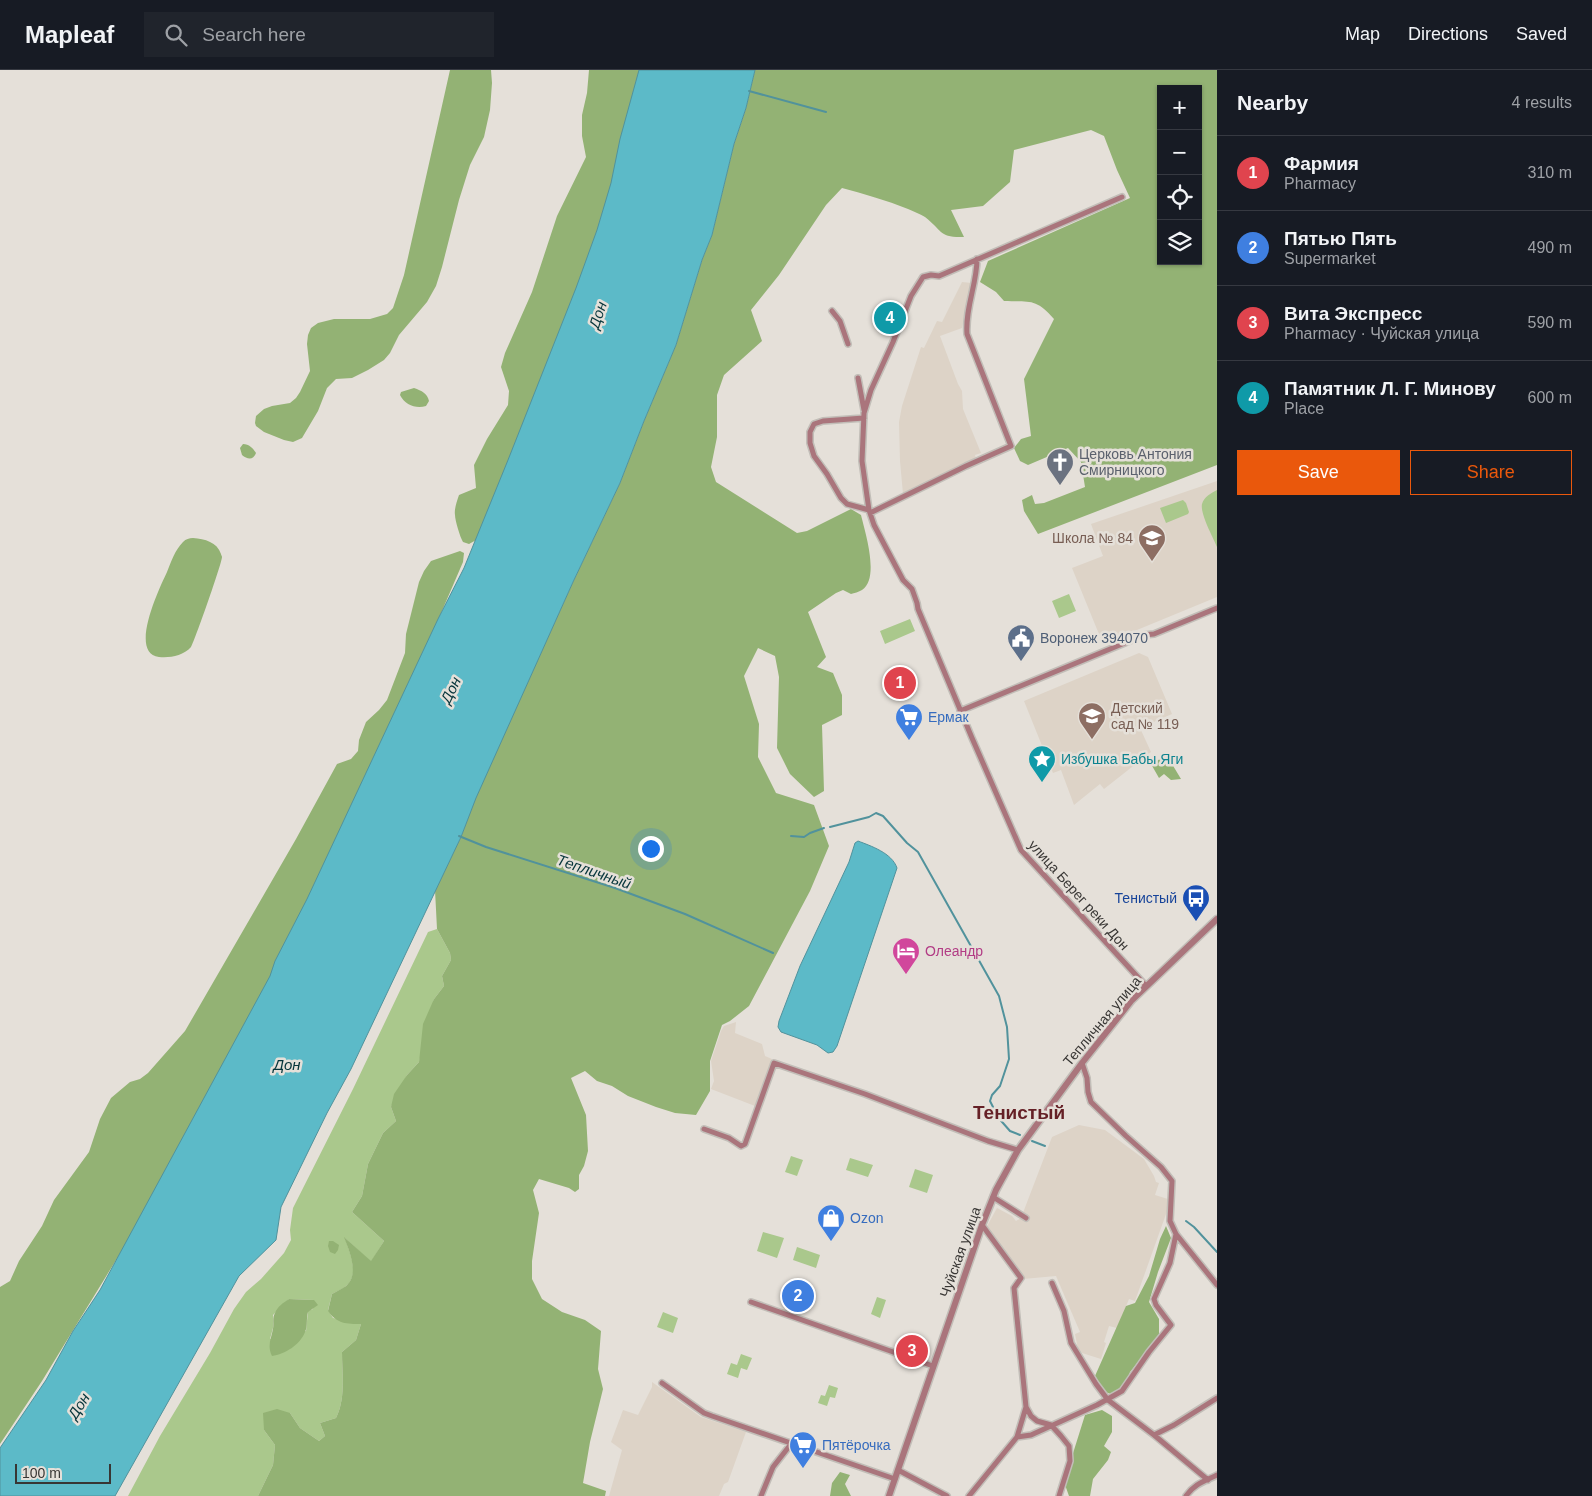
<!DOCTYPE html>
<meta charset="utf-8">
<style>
body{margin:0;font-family:Helvetica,sans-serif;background:#20242c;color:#f1f3f6}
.controls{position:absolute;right:15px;top:15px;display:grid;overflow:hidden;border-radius:0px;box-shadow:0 1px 4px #0004}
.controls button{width:45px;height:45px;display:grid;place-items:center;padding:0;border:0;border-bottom:1px solid #363941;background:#171b24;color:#f1f3f6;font:25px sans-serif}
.scale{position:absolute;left:15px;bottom:12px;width:96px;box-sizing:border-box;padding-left:5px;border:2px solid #383634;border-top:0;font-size:14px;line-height:18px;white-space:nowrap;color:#383634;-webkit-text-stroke:4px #e5e0d9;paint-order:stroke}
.you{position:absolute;left:650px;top:778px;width:18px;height:18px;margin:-12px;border:4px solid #fff;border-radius:50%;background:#1a73e8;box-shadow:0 0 0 8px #1a73e833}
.badge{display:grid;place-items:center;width:32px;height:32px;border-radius:50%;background:#ea580c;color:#fff;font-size:16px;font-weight:700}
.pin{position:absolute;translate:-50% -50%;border:2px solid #fff;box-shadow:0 1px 5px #0006}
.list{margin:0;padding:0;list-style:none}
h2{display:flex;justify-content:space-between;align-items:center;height:65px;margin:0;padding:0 20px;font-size:21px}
h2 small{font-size:16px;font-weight:400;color:#9ea1a6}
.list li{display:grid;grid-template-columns:32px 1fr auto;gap:15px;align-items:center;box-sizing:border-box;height:75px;padding:0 20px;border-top:1px solid #363941}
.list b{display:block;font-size:19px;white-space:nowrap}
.list p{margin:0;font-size:16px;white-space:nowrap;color:#9ea1a6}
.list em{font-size:16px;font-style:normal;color:#9ea1a6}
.actions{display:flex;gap:10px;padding:15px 20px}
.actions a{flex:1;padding:11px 0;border:1px solid #ea580c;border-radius:0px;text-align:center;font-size:18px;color:#ea580c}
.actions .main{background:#ea580c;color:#fff}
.icon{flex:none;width:28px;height:28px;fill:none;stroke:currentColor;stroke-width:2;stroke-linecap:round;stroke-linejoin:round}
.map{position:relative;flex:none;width:1217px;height:1426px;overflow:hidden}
header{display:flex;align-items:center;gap:30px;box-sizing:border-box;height:70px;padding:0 25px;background:#171b24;border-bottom:1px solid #363941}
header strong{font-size:24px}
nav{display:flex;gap:28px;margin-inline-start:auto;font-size:18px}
.search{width:350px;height:45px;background:#20242c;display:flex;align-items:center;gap:12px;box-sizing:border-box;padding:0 18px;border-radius:0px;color:#9ea1a6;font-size:19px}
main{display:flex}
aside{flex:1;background:#171b24}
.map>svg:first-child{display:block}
</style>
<header>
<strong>Mapleaf</strong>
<div class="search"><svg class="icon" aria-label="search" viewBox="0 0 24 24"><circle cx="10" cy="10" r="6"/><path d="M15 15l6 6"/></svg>Search here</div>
<nav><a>Map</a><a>Directions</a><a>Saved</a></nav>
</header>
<main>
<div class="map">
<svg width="1217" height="1426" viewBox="0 0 1217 1426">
<rect width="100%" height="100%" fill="#e5e0d9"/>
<path fill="#ddd3c7" d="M 962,212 L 972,213 L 962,258 L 940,266 L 958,314 L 962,321 L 963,339 L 981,383 L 975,385 L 976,389 L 903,424 L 900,391 L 899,352 L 902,336 L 921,277 L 924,278 L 937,251 L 942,252 Z
M 1217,411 L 1217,527 L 1103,574 L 1072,498 L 1103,486 L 1091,454 Z
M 1139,583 L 1148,587 L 1172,644 L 1140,658 L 1151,682 L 1104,719 L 1100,714 L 1074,735 L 1061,700 L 1053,703 L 1024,631 Z
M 736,952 L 735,963 L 762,974 L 765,986 L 772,989 L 755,1036 L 711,1019 L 714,1011 L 711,991 L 721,961 L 724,956 Z
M 1079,1055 L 1105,1060 L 1144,1089 L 1154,1106 L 1156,1112 L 1159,1113 L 1155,1125 L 1171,1130 L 1135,1231 L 1129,1229 L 1117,1258 L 1109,1256 L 1104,1272 L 1106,1273 L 1101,1289 L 1082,1283 L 1078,1279 L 1075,1264 L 1080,1262 L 1056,1206 L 1023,1209 L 986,1158 L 997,1138 L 1012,1146 L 1016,1151 L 1021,1148 L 1052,1067 Z
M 652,1312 L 701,1347 L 746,1362 L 728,1412 L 724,1414 L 719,1426 L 609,1426 L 622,1380 L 611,1372 L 623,1340 L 638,1345 L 652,1317 Z"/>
<path fill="#aac88c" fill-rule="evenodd" d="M 1217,420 L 1217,477 C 1213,467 1200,444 1202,434 C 1204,427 1211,423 1217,420 Z
M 1183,430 L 1186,433 L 1189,442 L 1188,444 L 1166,453 L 1160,438 Z
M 1069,524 L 1076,541 L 1059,548 L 1052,531 Z
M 910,549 L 915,561 L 885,574 L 880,561 Z
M 437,859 L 450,883 L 451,890 L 442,906 L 444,916 L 434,929 L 419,992 L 407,1005 L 391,1037 L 396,1051 L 383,1063 L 368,1094 L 362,1126 L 352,1142 L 384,1171 L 371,1192 L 345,1168 C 349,1182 360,1203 347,1215 C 343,1219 337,1221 332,1224 L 328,1240 L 333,1248 L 361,1254 L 356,1270 L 342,1282 C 342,1304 346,1328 336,1348 L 320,1353 L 325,1366 L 319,1371 L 300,1358 L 290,1343 L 264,1360 L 275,1375 L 273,1395 L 258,1426 L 128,1426 L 160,1366 L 210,1283 L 234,1239 L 246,1222 L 261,1209 L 284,1183 L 291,1170 L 290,1160 L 293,1138 L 353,1019 L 428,862 ZM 289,1229 L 314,1230 L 313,1239 L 308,1241 L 306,1261 L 270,1269 L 273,1258 L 273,1245 Z
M 791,1086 L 803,1090 L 797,1106 L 785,1102 Z
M 850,1088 L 873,1095 L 868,1107 L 846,1100 Z
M 915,1099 L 933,1105 L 927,1123 L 909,1117 Z
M 763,1162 L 784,1168 L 777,1188 L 757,1181 Z
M 797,1177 L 820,1185 L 816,1198 L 793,1190 Z
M 877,1227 L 886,1230 L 880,1248 L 871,1244 Z
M 663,1242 L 678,1248 L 673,1263 L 657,1257 Z
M 741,1284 L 752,1288 L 747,1300 L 741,1298 L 738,1308 L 727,1304 L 731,1293 L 737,1295 Z
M 829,1315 L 838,1318 L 835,1328 L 830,1327 L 827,1336 L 818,1333 L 821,1325 L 825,1326 Z"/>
<path fill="#93b274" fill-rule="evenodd" d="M 450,0 L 491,0 L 492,13 L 490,40 L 484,67 L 470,95 L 459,130 L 442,197 L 436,216 L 427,232 L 399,265 L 390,283 L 384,290 L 368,300 L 352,308 L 336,309 L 327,318 L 318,341 L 302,368 L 293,372 L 284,370 L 264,362 L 256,356 L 255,353 L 256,346 L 264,339 L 272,336 L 290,333 L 296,328 L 300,322 L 310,301 L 307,274 L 308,265 L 311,258 L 318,253 L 334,249 L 370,249 L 387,244 L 393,238 L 404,205 Z
M 589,0 L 643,0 L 624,74 L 575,232 L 478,469 L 469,474 L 463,472 C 460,467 455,450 455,445 C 454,439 457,431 459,425 L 476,418 L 474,395 L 487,369 L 508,335 L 509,321 L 501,297 L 505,283 L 532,222 L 557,146 L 586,87 L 582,66 L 582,45 L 587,23 Z
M 755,0 L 1217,0 L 1217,395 L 1038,464 L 1024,441 L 1022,430 L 1032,425 L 1035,434 L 1044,433 L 1085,417 L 1081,392 L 1068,378 L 1028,395 L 1020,391 L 1014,378 L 1021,369 L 1031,366 L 1024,309 L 1054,249 C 1036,228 1030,232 1004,231 L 996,222 L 980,212 L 988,191 L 1130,128 L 1117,100 L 1104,66 L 1091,60 L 1014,80 L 1010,112 L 983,136 L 951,140 L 964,167 C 939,168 942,160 925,147 C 920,144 913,141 908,139 C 886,130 864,124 842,118 L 826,135 L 779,205 L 751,240 L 762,271 L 724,305 L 717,325 L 717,367 L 711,397 L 716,412 L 797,463 L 807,461 L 851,439 L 861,445 C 865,462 880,508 862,520 C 859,522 854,523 851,524 L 843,520 L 836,523 L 808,542 L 826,587 L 817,597 L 833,603 L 842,625 L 842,645 L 822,655 L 824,721 L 814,727 L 790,704 L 777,678 L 779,607 L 775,586 L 758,578 L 744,606 L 759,654 L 758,687 L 776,723 L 814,735 L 829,776 L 810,821 L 749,936 L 730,951 L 722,955 L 710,991 L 710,1021 L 696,1045 L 675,1043 L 656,1037 L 628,1026 L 612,1016 L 597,1011 L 585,1001 L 571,1008 L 586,1045 L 588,1081 L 584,1096 L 579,1105 L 579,1119 L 575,1122 L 569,1118 L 539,1109 L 533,1120 L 539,1143 L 532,1191 L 532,1209 L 542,1229 L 562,1242 L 585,1250 L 601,1261 L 598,1299 L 603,1319 L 590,1372 L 583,1413 L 606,1421 L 605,1426 L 258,1426 L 273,1395 L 275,1375 L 264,1360 L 263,1343 L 277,1339 L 290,1343 L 300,1358 L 319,1371 L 325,1366 L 320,1353 L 336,1348 C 346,1328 342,1304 342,1282 L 356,1270 L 361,1254 C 347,1254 337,1254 328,1241 L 332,1224 C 337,1221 342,1219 346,1216 C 360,1204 349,1181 344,1167 L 371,1191 L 384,1171 L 352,1142 L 362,1126 L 368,1094 L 383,1063 L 396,1051 L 391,1037 L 394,1024 L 407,1005 L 419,992 L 423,954 L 434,929 L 444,916 L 442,906 L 451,890 L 450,883 L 437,859 L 435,820 L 461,767 L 475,728 L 573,512 L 620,413 L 644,351 L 676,275 L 702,190 L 712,165 L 734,74 L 746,38 ZM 1161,19 L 1198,19 L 1198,191 L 1161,191 Z
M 414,318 C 422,321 427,323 429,331 L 426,336 C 416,339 405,335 400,325 L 401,322 Z
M 243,374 C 249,374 253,378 256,383 C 253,391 247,389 242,385 L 240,378 Z
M 193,468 C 205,469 217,472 221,484 C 221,485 222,486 222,487 C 222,493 194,573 191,577 C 183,586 170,588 159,587 C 128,583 160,517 167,502 C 171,492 175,480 183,472 C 186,469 189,468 193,468 Z
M 460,481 L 464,483 L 463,492 L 405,627 L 265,920 L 143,1146 L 42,1311 L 0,1374 L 0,1217 L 10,1211 L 19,1191 L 42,1156 L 54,1130 L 89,1082 L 100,1049 L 111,1028 L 130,1012 L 140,1009 L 148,1003 L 185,961 L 296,769 L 337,694 L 351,689 L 358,681 L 359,670 L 366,652 L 379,640 L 387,630 L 405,583 L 406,564 L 419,512 L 424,501 L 431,491 Z
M 1160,689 L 1169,689 L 1181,709 L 1171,710 L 1164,704 L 1159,708 L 1151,694 Z
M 1166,1156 L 1171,1168 L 1158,1202 L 1149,1232 L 1159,1249 L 1159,1266 L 1130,1302 L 1123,1320 L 1111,1324 L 1105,1322 L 1095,1306 L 1126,1236 L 1135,1233 L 1149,1206 L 1160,1169 Z
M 329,1171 L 333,1171 L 339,1175 L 338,1180 L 335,1184 L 330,1182 L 328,1176 Z
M 289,1229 L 314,1230 L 318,1235 L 308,1242 C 306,1248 308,1256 305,1262 C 300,1275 285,1284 272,1286 C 267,1276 271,1269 273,1259 C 274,1253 272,1248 275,1243 C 278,1236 283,1233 289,1229 Z
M 1102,1340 L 1112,1346 L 1112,1362 L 1104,1376 L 1111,1382 L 1108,1390 L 1093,1409 L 1090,1426 L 1069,1426 L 1064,1412 L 1085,1345 Z
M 840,1402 L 850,1405 L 845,1414 L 851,1426 L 830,1426 L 832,1413 Z"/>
<path fill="#5cbac8" stroke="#51929c" d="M 639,0 L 755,0 L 746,38 L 734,74 L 712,165 L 702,190 L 676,275 L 644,351 L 620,413 L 573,512 L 476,728 L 461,767 L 351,999 L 327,1043 L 281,1137 L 276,1170 L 239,1206 L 115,1426 L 0,1426 L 0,1378 L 46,1310 L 73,1261 L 100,1220 L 270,906 L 275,891 L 307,829 L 438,549 L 464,498 L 508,390 L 576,218 L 597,160 L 611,113 L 620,69 Z
M 858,771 C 871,776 892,783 897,798 L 837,976 L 833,982 L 828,983 L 817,975 L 781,962 L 778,957 L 779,951 L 800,896 L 849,792 L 855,773 Z"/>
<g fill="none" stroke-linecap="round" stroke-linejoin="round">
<path stroke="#51929c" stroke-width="2" d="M 749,21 L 826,42
M 830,757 L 869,747 L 876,743 L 883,746 L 907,773 L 918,782 L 999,926 L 1007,957 L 1009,989 L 1000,1016 L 992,1025 L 990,1031 L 994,1039
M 459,766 L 486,777 L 615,818 L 685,844 L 773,883
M 791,766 L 804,767 L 810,763 L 824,758
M 996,1045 L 1010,1061 L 1020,1065
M 1032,1071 L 1045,1076
M 1186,1151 L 1194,1157 L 1217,1182"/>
<g stroke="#c2beb8" stroke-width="8">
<path id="minor" d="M 1122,127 L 939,206 L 931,205 L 923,207 L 911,226 L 893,272 L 871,320 L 864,343 L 862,391 L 869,440 L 874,455 L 903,510 L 912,519 L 917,533 L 918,539 L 972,668 L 1021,780 L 1146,916
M 832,241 L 840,251 L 848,274
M 858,308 L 864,340
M 864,348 L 823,351 L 814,354 L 810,362 L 810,373 L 814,386 L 827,404 L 841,428 L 847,434 L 869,440
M 870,443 L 966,396 L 1011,376 L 967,264 C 965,238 977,214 977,189
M 960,641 L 1144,565 L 1154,564 L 1217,538
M 1082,993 L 1087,1008 L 1088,1022 L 1091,1032 L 1126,1066 L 1161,1097 L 1172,1111 L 1170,1151 L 1176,1164 L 1217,1215
M 704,1059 L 729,1068 L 741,1076 L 745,1074 L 774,993 L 865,1024 L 988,1071 L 1018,1080
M 993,1127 L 1026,1148
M 982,1155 L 1021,1208 L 1014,1218 L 1026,1337 L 1031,1346 L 1037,1351 L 1051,1355 L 1061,1366 L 1069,1376 L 1070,1391 L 1059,1426
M 1052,1213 L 1064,1241 L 1071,1273 L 1096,1314 L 1108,1330 L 1154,1365 L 1208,1410
M 751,1232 L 933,1296
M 662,1313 L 704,1343 L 712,1346 L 895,1409
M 1154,1365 L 1174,1355 L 1217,1328
M 1017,1367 L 1031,1365 L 1097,1335 L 1122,1321 L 1149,1282 L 1171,1255 L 1156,1235 L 1154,1229 L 1170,1193 L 1176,1164
M 898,1400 L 947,1426
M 761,1426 L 773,1397 L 791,1374
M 969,1426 L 1017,1367 L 1026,1337
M 1186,1426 C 1194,1414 1205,1411 1217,1405"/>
</g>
<g stroke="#c2beb8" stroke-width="9">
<path id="tertiary" d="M 889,1426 L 982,1155 L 996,1120 L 1018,1080 L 1082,993 L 1132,930 L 1217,849"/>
</g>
<use href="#minor" stroke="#aa757c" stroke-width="5"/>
<use href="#tertiary" stroke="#aa757c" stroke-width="6"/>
</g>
<defs>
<g id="church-pin" transform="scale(1.4375)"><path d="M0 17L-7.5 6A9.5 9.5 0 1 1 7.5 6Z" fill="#6b7280" stroke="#e5e0d9"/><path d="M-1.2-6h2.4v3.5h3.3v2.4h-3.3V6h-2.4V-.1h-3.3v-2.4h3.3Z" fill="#fff"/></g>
<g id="school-pin" transform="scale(1.4375)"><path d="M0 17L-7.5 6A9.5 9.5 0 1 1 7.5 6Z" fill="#8d6e63" stroke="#e5e0d9"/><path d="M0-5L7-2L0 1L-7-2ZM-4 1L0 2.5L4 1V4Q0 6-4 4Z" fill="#fff"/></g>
<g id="civic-pin" transform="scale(1.4375)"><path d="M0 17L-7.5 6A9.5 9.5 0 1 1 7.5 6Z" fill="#5c6f8a" stroke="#e5e0d9"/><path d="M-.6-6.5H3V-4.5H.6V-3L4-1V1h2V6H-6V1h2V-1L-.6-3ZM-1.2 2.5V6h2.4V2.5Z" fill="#fff"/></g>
<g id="supermarket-pin" transform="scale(1.4375)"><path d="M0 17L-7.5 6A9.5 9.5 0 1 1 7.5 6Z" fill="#3f7fe0" stroke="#e5e0d9"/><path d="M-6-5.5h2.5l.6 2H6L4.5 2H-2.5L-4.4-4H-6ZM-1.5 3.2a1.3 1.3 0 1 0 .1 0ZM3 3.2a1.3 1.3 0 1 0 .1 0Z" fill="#fff"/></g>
<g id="sight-pin" transform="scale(1.4375)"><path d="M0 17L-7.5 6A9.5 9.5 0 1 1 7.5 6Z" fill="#0f9aa8" stroke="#e5e0d9"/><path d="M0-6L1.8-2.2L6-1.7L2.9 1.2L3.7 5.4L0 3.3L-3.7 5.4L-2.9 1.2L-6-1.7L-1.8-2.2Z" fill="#fff"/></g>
<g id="bus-pin" transform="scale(1.4375)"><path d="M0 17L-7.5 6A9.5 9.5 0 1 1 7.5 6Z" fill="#1a4fb4" stroke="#e5e0d9"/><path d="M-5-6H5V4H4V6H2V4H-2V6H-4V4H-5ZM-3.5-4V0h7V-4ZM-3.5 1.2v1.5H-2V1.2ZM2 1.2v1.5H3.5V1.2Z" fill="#fff"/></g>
<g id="hotel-pin" transform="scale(1.4375)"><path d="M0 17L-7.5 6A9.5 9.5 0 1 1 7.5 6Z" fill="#d1479c" stroke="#e5e0d9"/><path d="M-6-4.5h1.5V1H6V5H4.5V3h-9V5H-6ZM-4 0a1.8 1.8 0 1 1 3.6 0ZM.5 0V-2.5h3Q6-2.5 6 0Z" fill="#fff"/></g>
<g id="shop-pin" transform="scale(1.4375)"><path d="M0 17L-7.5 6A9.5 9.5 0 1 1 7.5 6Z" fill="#3f7fe0" stroke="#e5e0d9"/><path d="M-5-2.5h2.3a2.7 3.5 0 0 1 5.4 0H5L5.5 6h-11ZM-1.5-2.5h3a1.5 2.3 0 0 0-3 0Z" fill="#fff"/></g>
</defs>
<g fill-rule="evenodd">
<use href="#church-pin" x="1060" y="392"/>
<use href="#school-pin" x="1152" y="468"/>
<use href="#civic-pin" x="1021" y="568"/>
<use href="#school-pin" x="1092" y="646"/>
<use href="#supermarket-pin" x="909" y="647"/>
<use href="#sight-pin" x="1042" y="689"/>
<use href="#bus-pin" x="1196" y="828"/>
<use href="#hotel-pin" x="906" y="881"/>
<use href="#shop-pin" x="831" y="1148"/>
<use href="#supermarket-pin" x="803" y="1375"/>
</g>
<g text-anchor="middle" stroke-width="5" stroke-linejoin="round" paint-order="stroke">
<g font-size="14" fill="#5b616d" stroke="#e5e0d9" text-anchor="start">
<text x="1079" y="389">Церковь Антония<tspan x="1079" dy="16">Смирницкого</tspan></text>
</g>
<g font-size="14" fill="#785e54" stroke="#e5e0d9" text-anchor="end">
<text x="1133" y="473">Школа № 84</text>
<text x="1111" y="643" text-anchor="start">Детский<tspan x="1111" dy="16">сад № 119</tspan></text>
</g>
<g font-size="14" fill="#4e5e75" stroke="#e5e0d9" text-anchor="start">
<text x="1040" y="573">Воронеж 394070</text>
</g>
<g font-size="14" fill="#366cbe" stroke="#e5e0d9" text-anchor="start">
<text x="928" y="652">Ермак</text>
<text x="850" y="1153">Ozon</text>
<text x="822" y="1380">Пятёрочка</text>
</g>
<g font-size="14" fill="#0d838f" stroke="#e5e0d9" text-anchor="start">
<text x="1061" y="694">Избушка Бабы Яги</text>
</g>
<g font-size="14" fill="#383634" stroke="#e5e0d9">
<text transform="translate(1079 825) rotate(48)" y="5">улица Берег реки Дон</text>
<text transform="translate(1102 951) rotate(-50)" y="5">Тепличная улица</text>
<text transform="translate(960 1182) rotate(-70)" y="5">Чуйская улица</text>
</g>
<g font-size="14" fill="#164399" stroke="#e5e0d9" text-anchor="end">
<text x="1177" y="833">Тенистый</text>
</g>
<g font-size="14" fill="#b23c85" stroke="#e5e0d9" text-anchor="start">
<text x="925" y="886">Олеандр</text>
</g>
<g font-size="15" font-style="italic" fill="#06353b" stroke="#e5e0d9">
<text transform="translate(598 245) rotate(-72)" y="5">Дон</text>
<text transform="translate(451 620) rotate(-64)" y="5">Дон</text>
<text transform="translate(594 802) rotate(19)" y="5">Тепличный</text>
<text x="287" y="1000">Дон</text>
<text transform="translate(79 1336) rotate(-58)" y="5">Дон</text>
</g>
<g font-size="19" font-weight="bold" fill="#652026" stroke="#e5e0d9">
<text x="1019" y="1049">Тенистый</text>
</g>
</g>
</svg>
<div class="controls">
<button>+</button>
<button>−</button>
<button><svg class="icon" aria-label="locate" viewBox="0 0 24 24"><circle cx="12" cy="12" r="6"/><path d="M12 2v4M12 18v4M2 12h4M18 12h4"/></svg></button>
<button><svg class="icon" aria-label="layers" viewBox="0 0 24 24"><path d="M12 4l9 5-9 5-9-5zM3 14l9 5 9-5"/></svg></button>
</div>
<div class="scale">100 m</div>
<div class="you"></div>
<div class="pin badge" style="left:900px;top:613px;background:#e0444e">1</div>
<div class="pin badge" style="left:798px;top:1226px;background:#3f7fe0">2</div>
<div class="pin badge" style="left:912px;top:1281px;background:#e0444e">3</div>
<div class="pin badge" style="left:890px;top:248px;background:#0f9aa8">4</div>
</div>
<aside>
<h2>Nearby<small>4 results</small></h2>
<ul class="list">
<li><span class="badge" style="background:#e0444e">1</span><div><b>Фармия</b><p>Pharmacy</p></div><em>310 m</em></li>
<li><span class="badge" style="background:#3f7fe0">2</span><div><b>Пятью Пять</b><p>Supermarket</p></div><em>490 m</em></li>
<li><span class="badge" style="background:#e0444e">3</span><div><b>Вита Экспресс</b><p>Pharmacy · Чуйская улица</p></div><em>590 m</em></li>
<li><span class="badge" style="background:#0f9aa8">4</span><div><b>Памятник Л. Г. Минову</b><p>Place</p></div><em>600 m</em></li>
</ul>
<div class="actions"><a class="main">Save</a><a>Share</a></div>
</aside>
</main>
